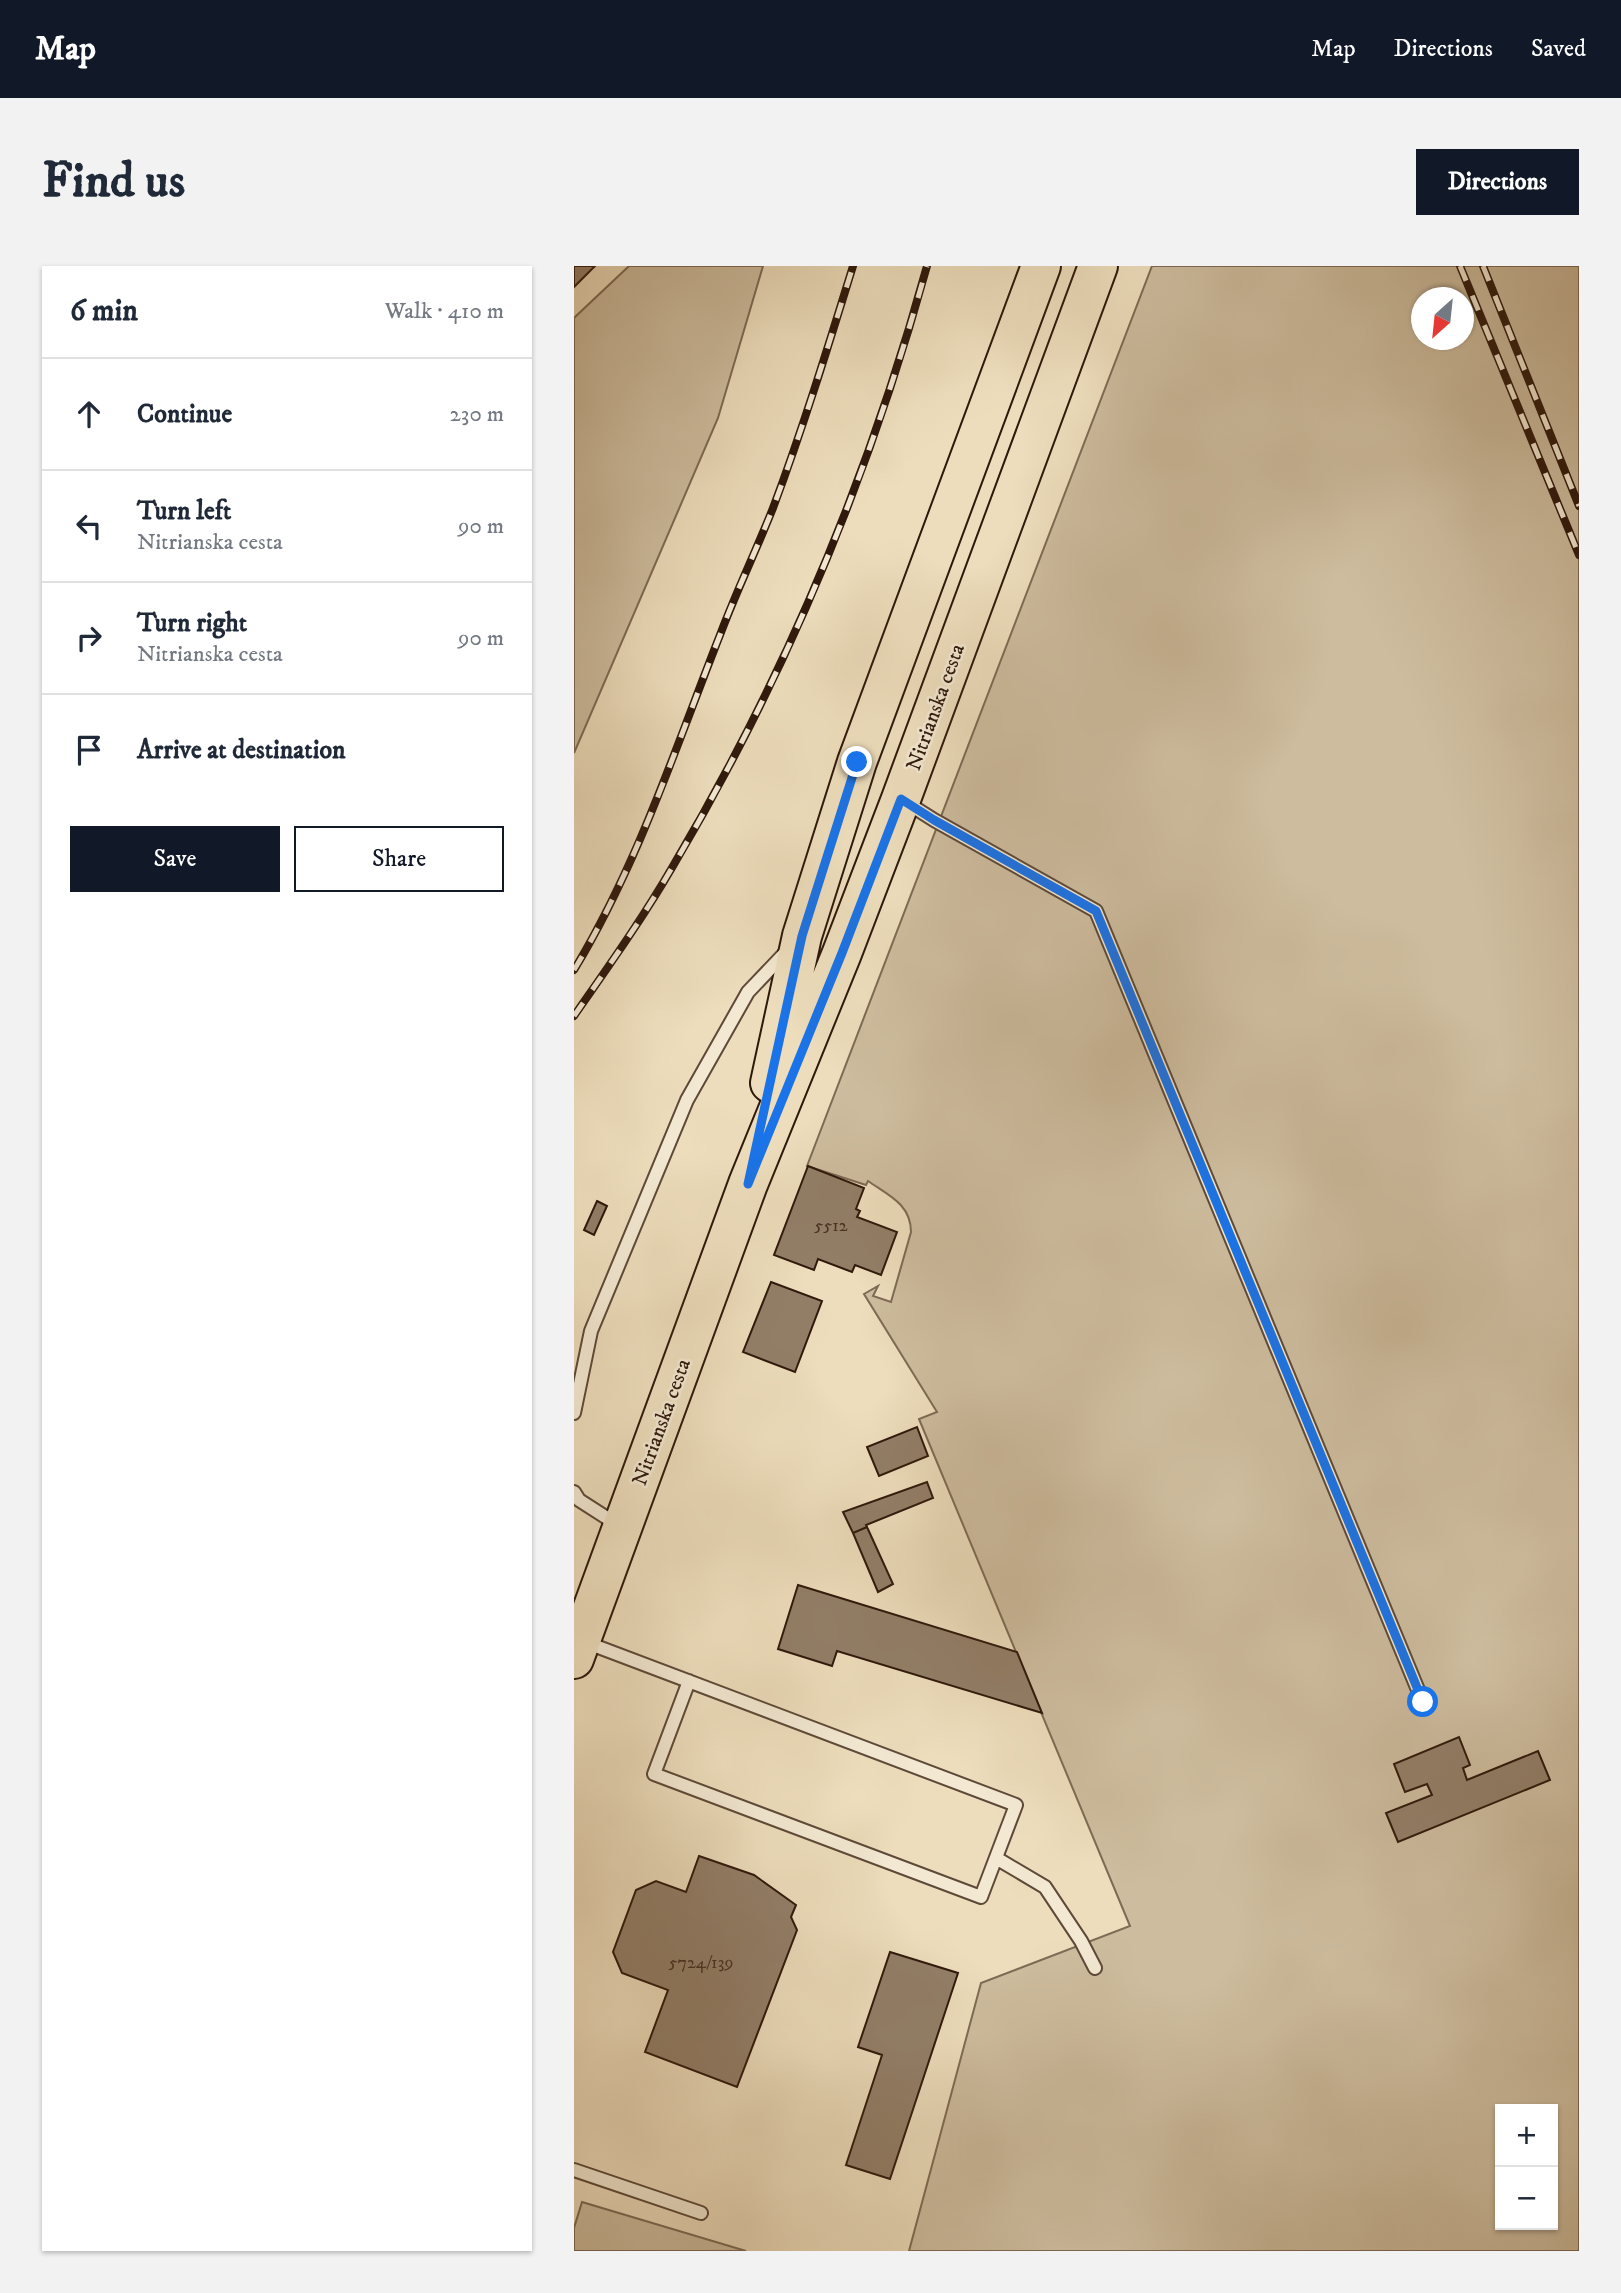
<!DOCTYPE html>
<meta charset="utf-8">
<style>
body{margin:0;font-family:"IM FELL DW Pica",serif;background:#f2f2f3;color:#1f2937}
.controls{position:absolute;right:21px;bottom:21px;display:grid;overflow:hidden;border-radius:0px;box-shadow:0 2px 5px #0004}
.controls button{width:63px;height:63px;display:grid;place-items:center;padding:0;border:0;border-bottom:2px solid #e0e1e3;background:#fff;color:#1f2937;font:35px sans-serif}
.compass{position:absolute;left:837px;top:21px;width:63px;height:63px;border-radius:50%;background:#fff;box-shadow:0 2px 5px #0004;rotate:207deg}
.stop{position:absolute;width:21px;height:21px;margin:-16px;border:5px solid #1a73e8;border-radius:50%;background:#fff}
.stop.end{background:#1a73e8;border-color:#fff;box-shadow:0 2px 7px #0008}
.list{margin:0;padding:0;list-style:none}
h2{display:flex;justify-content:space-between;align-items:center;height:91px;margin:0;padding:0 28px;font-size:30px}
h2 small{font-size:23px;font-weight:400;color:#747a83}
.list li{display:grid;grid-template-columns:46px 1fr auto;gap:21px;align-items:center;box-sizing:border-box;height:112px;padding:0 28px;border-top:2px solid #e0e1e3}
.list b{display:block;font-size:26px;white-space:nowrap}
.list p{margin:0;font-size:23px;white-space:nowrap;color:#747a83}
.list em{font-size:23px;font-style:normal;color:#747a83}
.actions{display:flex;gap:14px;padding:21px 28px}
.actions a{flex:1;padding:16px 0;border:2px solid #111827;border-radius:0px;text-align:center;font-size:24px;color:#111827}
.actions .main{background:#111827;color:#fff}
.icon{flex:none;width:38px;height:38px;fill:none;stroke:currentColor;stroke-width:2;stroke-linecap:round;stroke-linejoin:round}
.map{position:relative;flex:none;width:1005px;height:1985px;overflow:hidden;border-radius:0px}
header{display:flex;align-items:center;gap:42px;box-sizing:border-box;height:98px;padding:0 35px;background:#111827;color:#fff}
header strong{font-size:33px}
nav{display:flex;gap:38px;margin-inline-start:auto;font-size:24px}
.intro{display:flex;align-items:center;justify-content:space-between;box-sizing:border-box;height:168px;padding:0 42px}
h1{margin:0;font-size:49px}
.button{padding:18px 32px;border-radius:0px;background:#111827;color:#fff;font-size:24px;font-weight:700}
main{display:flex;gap:42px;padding:0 42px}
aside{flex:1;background:#fff;border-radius:0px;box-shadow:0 2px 5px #0004}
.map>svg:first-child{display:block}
</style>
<header>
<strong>Map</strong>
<nav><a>Map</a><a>Directions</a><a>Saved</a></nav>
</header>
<div class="intro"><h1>Find us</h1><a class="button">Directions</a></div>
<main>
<aside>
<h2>6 min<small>Walk · 410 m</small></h2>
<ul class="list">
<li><svg class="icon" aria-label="ahead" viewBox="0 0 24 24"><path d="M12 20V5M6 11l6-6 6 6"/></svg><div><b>Continue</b></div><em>230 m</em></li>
<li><svg class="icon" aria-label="left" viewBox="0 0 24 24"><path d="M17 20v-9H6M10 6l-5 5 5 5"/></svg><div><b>Turn left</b><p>Nitrianska cesta</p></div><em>90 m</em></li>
<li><svg class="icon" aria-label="right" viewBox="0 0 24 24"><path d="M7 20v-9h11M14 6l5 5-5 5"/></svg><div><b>Turn right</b><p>Nitrianska cesta</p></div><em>90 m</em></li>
<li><svg class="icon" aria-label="arrive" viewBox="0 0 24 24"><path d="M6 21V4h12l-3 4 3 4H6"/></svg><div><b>Arrive at destination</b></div></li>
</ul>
<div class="actions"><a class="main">Save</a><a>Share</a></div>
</aside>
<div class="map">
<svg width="1005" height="1985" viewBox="0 0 1005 1985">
<rect width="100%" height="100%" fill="#edddbc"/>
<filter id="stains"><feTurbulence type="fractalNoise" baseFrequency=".00286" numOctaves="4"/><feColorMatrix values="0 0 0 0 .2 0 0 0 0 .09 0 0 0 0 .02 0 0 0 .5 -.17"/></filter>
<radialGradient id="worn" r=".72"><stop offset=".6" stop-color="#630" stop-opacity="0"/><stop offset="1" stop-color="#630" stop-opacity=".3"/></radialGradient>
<path fill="#cdbc9e" stroke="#7e6a55" stroke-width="2" fill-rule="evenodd" d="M 55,0 L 189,0 L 144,152 L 0,487 L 0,52 Z
M 578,0 L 1005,0 L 1005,1985 L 335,1985 L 407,1717 L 556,1660 L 345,1153 L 363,1146 L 290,1028 L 304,1020 L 299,1030 L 317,1036 L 337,966 C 337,938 314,929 294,915 L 292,919 L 233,900 ZM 848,32 L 890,32 L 890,74 L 848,74 ZM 926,1843 L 979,1843 L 979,1959 L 926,1959 Z
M 8,1936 L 172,1985 L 0,1985 L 0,1962 Z"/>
<path fill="#927e68" stroke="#2f180c" stroke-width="2" d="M 0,0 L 21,0 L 0,21 Z
M 234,900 L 290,922 L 282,943 L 286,945 L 283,951 L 323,966 L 307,1009 L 281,999 L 278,1006 L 244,993 L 240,1004 L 200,989 Z
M 23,935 L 33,940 L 20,969 L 10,964 Z
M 197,1016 L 248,1035 L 221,1106 L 169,1086 Z
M 343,1161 L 354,1190 L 305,1210 L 293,1181 Z
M 353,1216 L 359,1232 L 292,1259 L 293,1261 L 279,1267 L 269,1246 Z
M 293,1261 L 319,1318 L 304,1326 L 279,1267 Z
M 224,1319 L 443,1386 L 468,1447 L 263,1385 L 258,1400 L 204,1383 Z
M 885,1471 L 896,1499 L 889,1502 L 893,1514 L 964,1485 L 976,1514 L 824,1576 L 812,1547 L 858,1529 L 853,1518 L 831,1526 L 820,1498 Z
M 125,1590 L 180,1609 L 222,1639 L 217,1651 L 223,1664 L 163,1821 L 71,1786 L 94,1724 L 48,1707 L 39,1686 L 62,1624 L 82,1615 L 112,1626 Z
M 316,1686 L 384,1707 L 316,1913 L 272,1899 L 308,1789 L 284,1781 Z"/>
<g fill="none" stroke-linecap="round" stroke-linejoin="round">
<g stroke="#5e4938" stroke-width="16">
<path id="service" d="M 330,535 L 360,554 L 522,645 L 849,1436
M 0,1147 L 17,1065 L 113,834 L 174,726 L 213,685
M 0,1226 L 5,1234 L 44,1259
M 11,1376 L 442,1539 L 407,1631 L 80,1508 L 115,1415
M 422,1592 L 471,1621 L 507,1675 L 521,1702
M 0,1904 L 127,1947"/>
</g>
<g stroke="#2f180c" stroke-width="42">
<path id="primary" d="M 196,817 L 228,670 L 283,496 L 467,0
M 0,1393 L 174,918 L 268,687 L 327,533 L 524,0"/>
</g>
<use href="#service" stroke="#f3e9d3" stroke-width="12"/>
<use href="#primary" stroke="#edddbc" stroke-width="38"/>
<g stroke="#2f180c" stroke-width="8">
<path id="rail" d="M 886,0 L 1005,289
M 909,0 L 1005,240
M 0,704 C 64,598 101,483 146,369 C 162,326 182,285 199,242 C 229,162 254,81 279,0
M 0,750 C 34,701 69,652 99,600 C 211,411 295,211 353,0"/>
</g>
<use href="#rail" stroke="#f3e9d3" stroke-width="5" stroke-dasharray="16" stroke-linecap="butt"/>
</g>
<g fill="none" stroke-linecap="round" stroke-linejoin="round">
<path stroke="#1a73e8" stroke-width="9" d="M 283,496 L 228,670 L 174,918 L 268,687 L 327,533 L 360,554 L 522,645 L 849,1436"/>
</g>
<g text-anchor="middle" stroke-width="5" stroke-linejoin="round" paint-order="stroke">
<g font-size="18" fill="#483223">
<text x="257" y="965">5512</text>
<text x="127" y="1702">5724/139</text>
</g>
<g font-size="21" fill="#2f180c" stroke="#f3e9d3">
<text transform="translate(361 441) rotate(-70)" y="7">Nitrianska cesta</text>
<text transform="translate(87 1156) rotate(-70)" y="7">Nitrianska cesta</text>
</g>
</g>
<rect width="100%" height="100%" filter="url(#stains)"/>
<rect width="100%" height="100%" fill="url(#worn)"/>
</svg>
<div class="controls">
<button>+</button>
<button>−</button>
</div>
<svg class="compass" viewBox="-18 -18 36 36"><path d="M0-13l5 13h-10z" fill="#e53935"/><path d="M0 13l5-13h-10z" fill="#747a83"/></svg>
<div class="stop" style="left:849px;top:1436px"></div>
<div class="stop end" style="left:283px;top:496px"></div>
</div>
</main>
